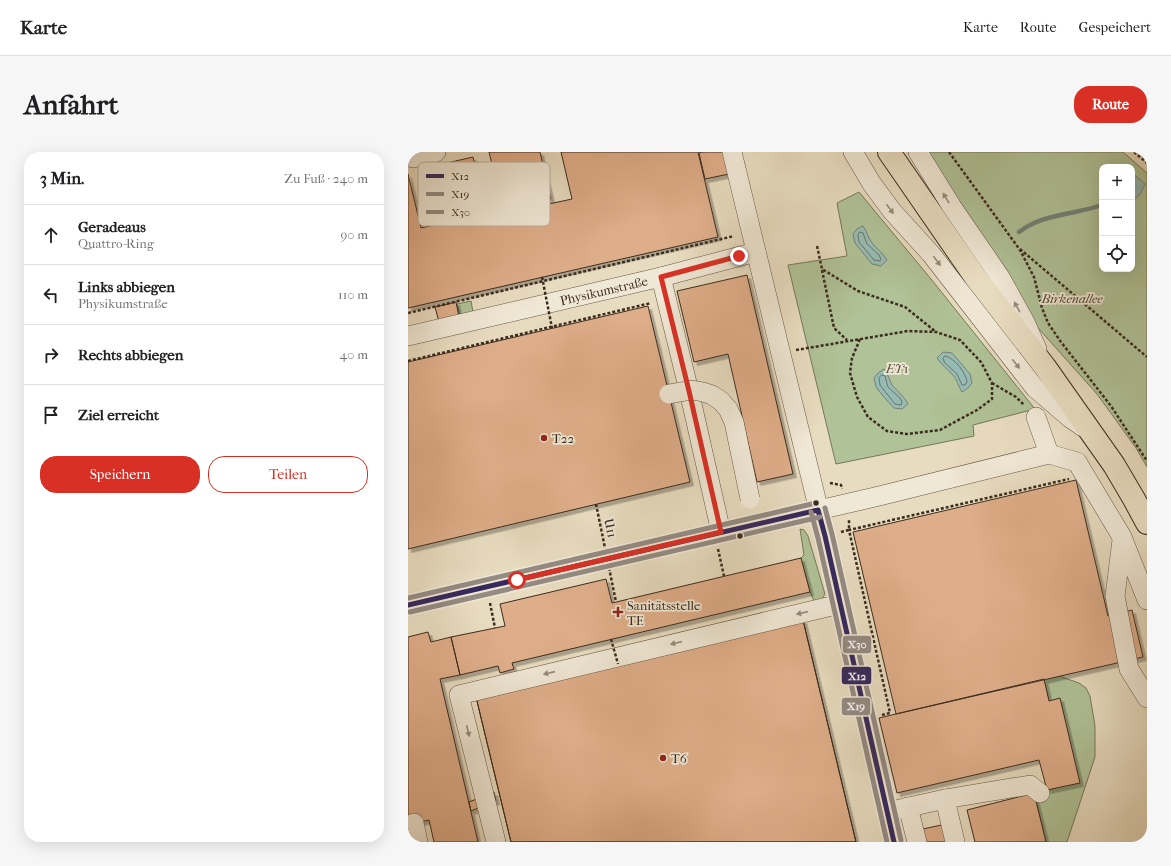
<!DOCTYPE html>
<html lang="de">
<meta charset="utf-8">
<style>
body{margin:0;font-family:"IM FELL French Canon",serif;background:#f6f6f6;color:#202124}
.controls{position:absolute;right:12px;top:12px;display:grid;overflow:hidden;border-radius:8px;box-shadow:0 4px 16px #0002}
.controls button{width:36px;height:36px;display:grid;place-items:center;padding:0;border:0;border-bottom:1px solid #e0e0e0;background:#fff;color:#202124;font:20px sans-serif}
.stop{position:absolute;width:12px;height:12px;margin:-9px;border:3px solid #d93025;border-radius:50%;background:#fff}
.stop.end{background:#d93025;border-color:#fff;box-shadow:0 1px 4px #0008}
.list{margin:0;padding:0;list-style:none}
h2{display:flex;justify-content:space-between;align-items:center;height:52px;margin:0;padding:0 16px;font-size:17px}
h2 small{font-size:13px;font-weight:400;color:#757577}
.list li{display:grid;grid-template-columns:26px 1fr auto;gap:12px;align-items:center;box-sizing:border-box;height:60px;padding:0 16px;border-top:1px solid #e0e0e0}
.list b{display:block;font-size:15px;white-space:nowrap}
.list p{margin:0;font-size:13px;white-space:nowrap;color:#757577}
.list em{font-size:13px;font-style:normal;color:#757577}
.actions{display:flex;gap:8px;padding:12px 16px}
.actions a{flex:1;padding:9px 0;border:1px solid #d93025;border-radius:16px;text-align:center;font-size:14px;color:#d93025}
.actions .main{background:#d93025;color:#fff}
.icon{flex:none;width:22px;height:22px;fill:none;stroke:currentColor;stroke-width:2;stroke-linecap:round;stroke-linejoin:round}
.map{position:relative;flex:none;width:739px;height:690px;overflow:hidden;border-radius:16px}
header{display:flex;align-items:center;gap:24px;box-sizing:border-box;height:56px;padding:0 20px;background:#fff;border-bottom:1px solid #e0e0e0}
header strong{font-size:19px}
nav{display:flex;gap:22px;margin-inline-start:auto;font-size:14px}
.intro{display:flex;align-items:center;justify-content:space-between;box-sizing:border-box;height:96px;padding:0 24px}
h1{margin:0;font-size:28px}
.button{padding:10px 18px;border-radius:16px;background:#d93025;color:#fff;font-size:14px;font-weight:700}
main{display:flex;gap:24px;padding:0 24px}
aside{flex:1;background:#fff;border-radius:16px;box-shadow:0 4px 16px #0002}
.map>svg:first-child{display:block}
</style>
<header>
<strong>Karte</strong>
<nav><a>Karte</a><a>Route</a><a>Gespeichert</a></nav>
</header>
<div class="intro"><h1>Anfahrt</h1><a class="button">Route</a></div>
<main>
<aside>
<h2>3 Min.<small>Zu Fuß · 240 m</small></h2>
<ul class="list">
<li><svg class="icon" aria-label="ahead" viewBox="0 0 24 24"><path d="M12 20V5M6 11l6-6 6 6"/></svg><div><b>Geradeaus</b><p>Quattro-Ring</p></div><em>90 m</em></li>
<li><svg class="icon" aria-label="left" viewBox="0 0 24 24"><path d="M17 20v-9H6M10 6l-5 5 5 5"/></svg><div><b>Links abbiegen</b><p>Physikumstraße</p></div><em>110 m</em></li>
<li><svg class="icon" aria-label="right" viewBox="0 0 24 24"><path d="M7 20v-9h11M14 6l5 5-5 5"/></svg><div><b>Rechts abbiegen</b></div><em>40 m</em></li>
<li><svg class="icon" aria-label="arrive" viewBox="0 0 24 24"><path d="M6 21V4h12l-3 4 3 4H6"/></svg><div><b>Ziel erreicht</b></div></li>
</ul>
<div class="actions"><a class="main">Speichern</a><a>Teilen</a></div>
</aside>
<div class="map">
<svg width="739" height="690" viewBox="0 0 739 690">
<defs>
<filter id="shadow"><feDropShadow dx="3.5" dy="3.5" stdDeviation="0" flood-color="#0004"/></filter>
</defs>
<rect width="100%" height="100%" fill="#e8dcc0"/>
<filter id="stains"><feTurbulence type="fractalNoise" baseFrequency=".005" numOctaves="4"/><feColorMatrix values="0 0 0 0 .2 0 0 0 0 .09 0 0 0 0 .02 0 0 0 .5 -.17"/></filter>
<radialGradient id="worn" r=".72"><stop offset=".6" stop-color="#630" stop-opacity="0"/><stop offset="1" stop-color="#630" stop-opacity=".3"/></radialGradient>
<path fill="#b0c297" stroke="#76775a" fill-rule="evenodd" d="M 515,0 L 715,0 L 739,21 L 739,315 L 728,296 L 689,242 L 623,168 ZM 694,15 L 724,15 L 724,117 L 694,117 Z
M 451,40 L 523,127 L 627,257 L 565,273 L 566,284 L 428,312 L 380,113 L 439,104 L 429,51 Z
M 63,149 L 65,160 L 52,163 L 49,152 Z
M 392,377 L 396,378 L 400,384 L 417,442 L 413,449 L 407,451 L 402,440 L 393,406 L 396,403 Z
M 651,524 L 671,531 L 678,536 L 682,544 L 687,574 L 687,605 L 659,690 L 638,690 L 627,644 L 639,638 L 641,549 L 636,527 Z"/>
<path fill="#97bbb3" stroke="#738277" d="M 728,24 L 737,32 L 732,42 L 724,49 L 724,25 Z
M 455,74 C 459,79 460,86 464,91 C 469,97 475,101 479,108 L 473,114 L 464,112 L 447,91 L 445,82 L 449,77 Z
M 535,200 L 544,201 L 562,222 L 564,231 L 560,236 L 554,240 C 550,234 549,227 545,223 C 539,217 534,213 529,206 Z
M 476,217 C 481,223 481,229 485,234 C 490,240 496,244 500,252 L 494,257 L 486,256 L 475,244 L 468,235 L 466,226 L 470,221 Z"/>
<g fill="none" stroke-linecap="round" stroke-linejoin="round">
<path stroke="#6a7468" stroke-width="1" d="M 452,80 L 455,81 L 459,92 L 471,103 L 473,107 L 472,109 L 466,108 L 451,90 L 450,83 Z
M 537,204 C 547,206 558,221 559,230 L 557,233 L 554,233 L 549,222 L 537,211 L 535,207 Z
M 474,223 L 477,224 L 480,235 L 492,246 L 494,250 L 493,253 L 487,252 L 472,233 L 471,226 Z"/>
<path stroke="#738277" stroke-width="4.5" d="M 611,80 C 636,61 666,63 694,53"/>
</g>
<path fill="#dead89" stroke="#3c2c1e" filter="url(#shadow)" d="M 81,0 L 132,0 L 143,47 L 140,48 L 141,52 L 164,47 L 153,0 L 290,0 L 310,85 L 0,156 L 0,22 L 13,76 L 31,72 L 17,16 L 65,5 L 78,61 L 95,57 Z
M 294,0 L 316,0 L 321,22 L 297,27 L 291,1 Z
M 339,123 L 385,322 L 349,330 L 320,202 L 286,210 L 269,139 Z
M 48,150 L 51,165 L 31,170 L 27,155 Z
M 240,154 L 282,330 L 0,397 L 0,210 Z
M 668,328 L 700,464 L 724,458 L 735,505 L 488,562 L 445,380 Z
M 393,406 L 402,440 L 104,511 L 106,517 L 92,521 L 90,514 L 52,523 L 43,485 L 97,474 L 92,452 L 198,427 L 204,451 Z
M 395,468 L 448,690 L 103,690 L 68,545 Z
M 395,468 L 448,690 L 103,690 L 68,545 Z
M 20,480 L 23,490 L 43,485 L 52,523 L 32,527 L 70,690 L 26,690 L 21,668 L 0,673 L 0,485 Z
M 636,527 L 641,549 L 652,546 L 672,631 L 639,638 L 631,608 L 489,641 L 471,566 Z
M 86,640 L 88,649 L 63,659 L 61,650 Z
M 626,641 L 638,690 L 567,690 L 559,658 Z
M 538,672 L 542,690 L 518,690 L 515,677 Z"/>
<g fill="none" stroke-linecap="round" stroke-linejoin="round">
<g stroke="#675846" stroke-width="20">
<g id="minor">
<path d="M 324,0 L 417,384 L 486,690"/>
<path d="M 445,0 L 464,32 L 484,59 L 523,102 L 627,236 L 662,266 L 675,275"/>
<path d="M 510,0 L 544,55 L 592,125 L 617,170 L 629,197"/>
<path d="M 0,3 L 5,6 L 28,0"/>
<path d="M 253,125 L 281,239 L 313,380"/>
<path id="s1" d="M 0,184 L 253,125 L 348,100"/>
<path d="M 628,265 L 641,302"/>
<path d="M 714,388 L 707,444 L 721,517 L 739,546"/>
<path d="M 0,453 L 467,345 L 641,302 L 669,310 L 714,385 L 739,448"/>
<path d="M 537,647 L 547,690"/>
<path d="M 500,655 L 509,690"/>
<path d="M 479,660 L 537,647 L 622,633 L 632,641"/>
<path d="M 6,671 L 10,690"/>
<path d="M 88,690 L 51,543 L 432,452"/>
</g>
</g>
<g stroke="#3c2c1e" stroke-width="24">
<path id="major" d="M 481,0 L 568,126 L 637,215 L 706,313 L 726,347 L 739,371"/>
</g>
<path stroke="#3c2c1e" stroke-width="2.5" stroke-dasharray="3 2" stroke-linecap="butt" d="M 541,0 L 612,98 L 626,125 L 634,156 L 640,171 L 653,190 L 703,254 L 739,309
M 726,0 L 739,11
M 409,94 L 414,117 L 450,139 L 497,155 L 528,180
M 612,97 L 739,205
M 414,118 L 426,176 L 439,188
M 0,161 L 326,84
M 388,198 L 500,179 L 528,180 L 552,188 L 573,210 L 584,231 L 584,247 L 569,258 L 532,278 L 499,282 L 479,279 L 460,265 L 449,245 L 442,221 L 444,206 L 452,187
M 0,209 L 243,151
M 584,231 L 608,245 L 616,253
M 422,331 L 433,333 L 434,337
M 433,380 L 441,378 L 441,367
M 310,397 L 316,424
M 82,451 L 87,476
M 474,563 L 482,561 L 441,378 L 661,327"/>
<use href="#minor" stroke="#f0e8d6" stroke-width="19"/>
<use href="#major" stroke="#e8dcc0" stroke-width="22"/>
<g stroke="#675846" stroke-width="20" stroke-linecap="butt">
<path id="minor-bridge" d="M 261,242 L 284,238 L 295,240 L 304,243 L 313,249 L 320,257 L 326,270 L 342,347"/>
</g>
<path stroke="#3c2c1e" stroke-width="2.5" stroke-dasharray="3 2" stroke-linecap="butt" d="M 134,125 L 144,176
M 188,352 L 208,450
M 203,487 L 210,512"/>
<use href="#minor-bridge" stroke="#f0e8d6" stroke-width="19"/>
<g stroke="#f0e8d6" stroke-width="8">
<path id="bus-1" d="M 410,358 L 417,384 L 486,690
M 0,453 L 410,358"/>
</g>
<g stroke="#f0e8d6" stroke-width="8">
<path id="bus-2" d="M 403,360 L 410,386 L 479,690
M 2,460 L 412,365"/>
</g>
<g stroke="#f0e8d6" stroke-width="8">
<path id="bus-3" d="M 417,356 L 424,382 L 493,688
M 0,446 L 408,351"/>
</g>
<use href="#bus-1" stroke="#35285d" stroke-width="5"/>
<use href="#bus-2" stroke="#948b83" stroke-width="5"/>
<use href="#bus-3" stroke="#948b83" stroke-width="5"/>
</g>
<defs><path id="oneway-solid" d="M-6-.8H1V-3.2L6.5 0L1 3.2V.8H-6Z"/></defs>
<g fill="#968a7a">
<use href="#oneway-solid" transform="translate(538 46) rotate(-121)"/>
<use href="#oneway-solid" transform="translate(482 57) rotate(53)"/>
<use href="#oneway-solid" transform="translate(529 109) rotate(53)"/>
<use href="#oneway-solid" transform="translate(609 155) rotate(-119)"/>
<use href="#oneway-solid" transform="translate(608 212) rotate(51)"/>
<use href="#oneway-solid" transform="translate(394 461) rotate(167)"/>
<use href="#oneway-solid" transform="translate(268 491) rotate(167)"/>
<use href="#oneway-solid" transform="translate(141 521) rotate(167)"/>
<use href="#oneway-solid" transform="translate(60 579) rotate(76)"/>
</g>
<g fill="none" stroke-linecap="round" stroke-linejoin="round">
<path stroke="#d93025" stroke-width="5" d="M 109,428 L 313,380 L 281,239 L 253,125 L 331,104"/>
</g>
<g fill="#8f2418" stroke="#f0e8d6" stroke-width="1.5">
<circle cx="136" cy="286" r="4"/>
<path d="M208 454h4v4h4v4h-4v4h-4v-4h-4v-4h4z"/>
<circle cx="255" cy="606" r="4"/>
</g>
<g fill="#3c2c1e" stroke="#f0e8d6" stroke-width="1.5">
<circle cx="408" cy="351" r="3.5"/>
<circle cx="332" cy="384" r="3.5"/>
</g>
<g text-anchor="middle" stroke-width="3.5" stroke-linejoin="round" paint-order="stroke">
<g font-size="13" fill="#3c2c1e" stroke="#f0e8d6">
<text dy="5" stroke="none"><textPath href="#s1" startOffset="201">Physikumstraße</textPath></text>
<text transform="translate(203 376) rotate(78)" y="5">U11</text>
</g>
<g font-size="13" font-style="italic" fill="#534a36" stroke="#f0e8d6">
<text x="664" y="151">Birkenallee</text>
<text x="489" y="221">EY1</text>
</g>
<g font-size="13" fill="#3c2c1e" stroke="#f0e8d6" text-anchor="start">
<text x="144" y="291">T22</text>
<text x="219" y="458">Sanitätsstelle<tspan x="219" dy="15">TE</tspan></text>
<text x="263" y="611">T6</text>
</g>
</g>
<rect x="10" y="10" width="132" height="64" rx="6" fill="#f0e8d6" stroke="#bab09f" stroke-width="1"/>
<rect x="18" y="22" width="18" height="4" fill="#35285d"/>
<rect x="18" y="40" width="18" height="4" fill="#948b83"/>
<rect x="18" y="58" width="18" height="4" fill="#948b83"/>
<g font-size="11" fill="#3c2c1e">
<text x="43" y="28">X12</text>
<text x="43" y="46">X19</text>
<text x="43" y="64">X30</text>
</g>
<g stroke="#f0e8d6" stroke-width="1.5">
<rect x="434" y="483" width="30" height="19" rx="4" fill="#948b83"/>
<rect x="433" y="514" width="31" height="19" rx="4" fill="#35285d"/>
<rect x="433" y="545" width="30" height="19" rx="4" fill="#948b83"/>
</g>
<g font-size="11" text-anchor="middle" font-weight="bold" fill="#fff">
<text x="449" y="496">X30</text>
<text x="449" y="528">X12</text>
<text x="448" y="558">X19</text>
</g>
<rect width="100%" height="100%" filter="url(#stains)"/>
<rect width="100%" height="100%" fill="url(#worn)"/>
</svg>
<div class="controls">
<button>+</button>
<button>−</button>
<button><svg class="icon" aria-label="locate" viewBox="0 0 24 24"><circle cx="12" cy="12" r="6"/><path d="M12 2v4M12 18v4M2 12h4M18 12h4"/></svg></button>
</div>
<div class="stop" style="left:109px;top:428px"></div>
<div class="stop end" style="left:331px;top:104px"></div>
</div>
</main>
